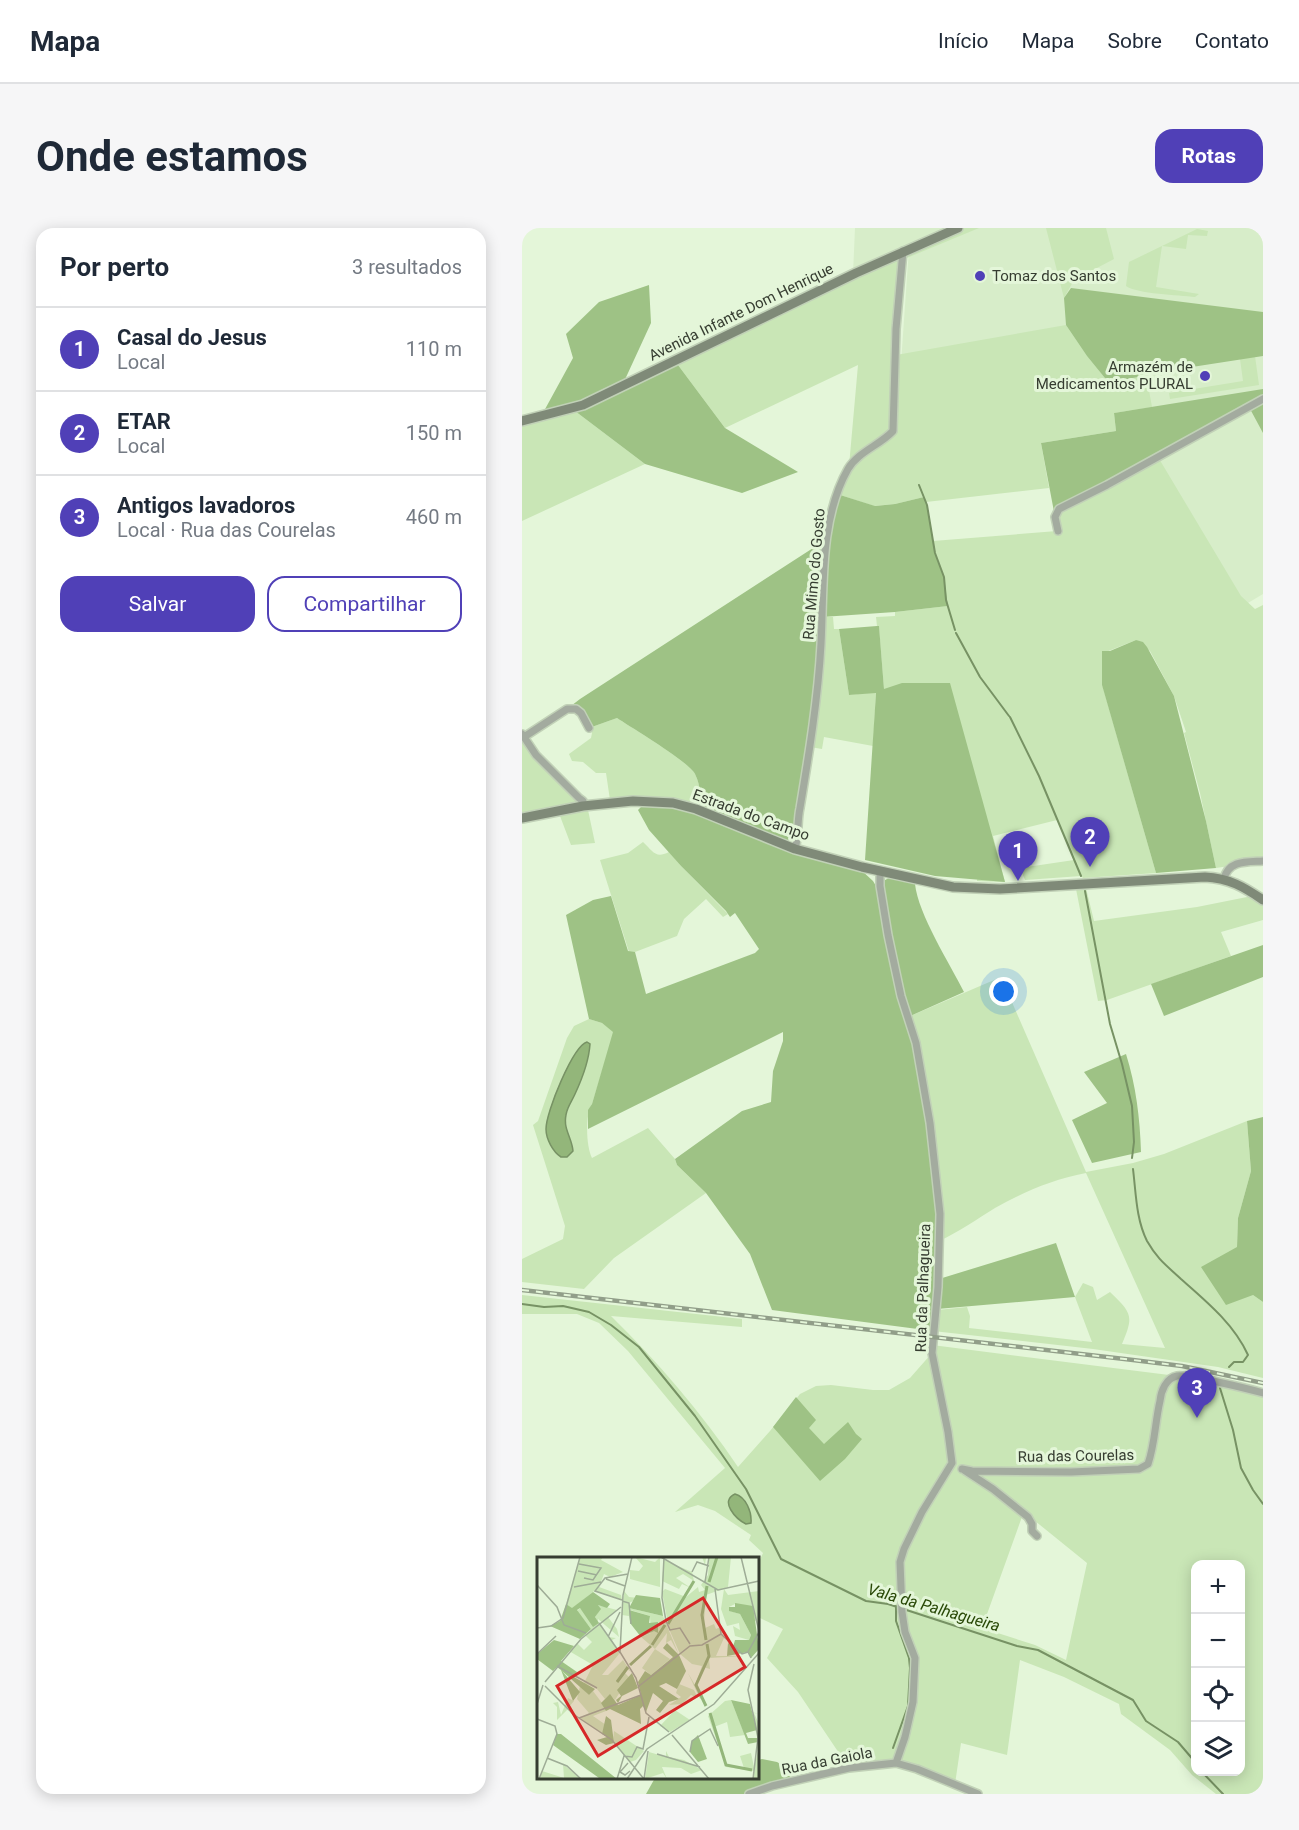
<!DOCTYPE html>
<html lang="pt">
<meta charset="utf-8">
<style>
body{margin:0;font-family:Roboto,sans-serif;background:#f6f6f7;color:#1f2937}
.controls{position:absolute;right:18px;bottom:18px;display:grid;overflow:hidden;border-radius:12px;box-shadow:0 3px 15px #0003}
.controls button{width:54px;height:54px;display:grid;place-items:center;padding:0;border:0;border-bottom:2px solid #e0e1e3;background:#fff;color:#1f2937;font:30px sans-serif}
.you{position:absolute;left:482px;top:764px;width:21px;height:21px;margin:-15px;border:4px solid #fff;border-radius:50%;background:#1a73e8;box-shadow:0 0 0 9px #1a73e833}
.badge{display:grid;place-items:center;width:39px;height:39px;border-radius:50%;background:#5040b7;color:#fff;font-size:20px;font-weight:700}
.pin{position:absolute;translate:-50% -50px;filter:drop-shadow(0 2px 3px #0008)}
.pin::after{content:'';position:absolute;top:32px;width:21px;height:18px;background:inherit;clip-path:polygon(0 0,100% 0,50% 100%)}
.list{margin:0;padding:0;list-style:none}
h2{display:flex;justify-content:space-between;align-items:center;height:78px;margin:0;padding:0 24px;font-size:26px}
h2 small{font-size:20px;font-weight:400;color:#747a83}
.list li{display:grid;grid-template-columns:39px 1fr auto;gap:18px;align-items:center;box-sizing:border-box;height:84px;padding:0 24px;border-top:2px solid #e0e1e3}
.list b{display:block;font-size:22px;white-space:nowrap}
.list p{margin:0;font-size:20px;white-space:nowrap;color:#747a83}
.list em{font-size:20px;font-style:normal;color:#747a83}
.actions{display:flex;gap:12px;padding:18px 24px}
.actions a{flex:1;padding:14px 0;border:2px solid #5040b7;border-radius:18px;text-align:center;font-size:21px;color:#5040b7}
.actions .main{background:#5040b7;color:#fff}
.icon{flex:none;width:33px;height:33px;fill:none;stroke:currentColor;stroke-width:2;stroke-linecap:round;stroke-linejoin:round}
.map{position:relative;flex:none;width:741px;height:1566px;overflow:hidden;border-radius:18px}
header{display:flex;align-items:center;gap:36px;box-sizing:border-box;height:84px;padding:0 30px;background:#fff;border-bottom:2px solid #e0e1e3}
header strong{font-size:28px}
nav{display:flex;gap:33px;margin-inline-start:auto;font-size:21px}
.intro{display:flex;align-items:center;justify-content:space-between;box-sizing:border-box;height:144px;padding:0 36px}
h1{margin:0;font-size:42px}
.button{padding:15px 27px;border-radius:18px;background:#5040b7;color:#fff;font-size:21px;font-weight:700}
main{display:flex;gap:36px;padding:0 36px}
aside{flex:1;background:#fff;border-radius:18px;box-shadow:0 3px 15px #0003}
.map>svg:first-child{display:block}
</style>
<header>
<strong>Mapa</strong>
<nav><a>Início</a><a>Mapa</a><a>Sobre</a><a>Contato</a></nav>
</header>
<div class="intro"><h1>Onde estamos</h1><a class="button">Rotas</a></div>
<main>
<aside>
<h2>Por perto<small>3 resultados</small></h2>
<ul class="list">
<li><span class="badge">1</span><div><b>Casal do Jesus</b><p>Local</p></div><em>110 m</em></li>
<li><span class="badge">2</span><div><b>ETAR</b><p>Local</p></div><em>150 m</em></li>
<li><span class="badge">3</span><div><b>Antigos lavadoros</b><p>Local · Rua das Courelas</p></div><em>460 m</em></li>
</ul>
<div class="actions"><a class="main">Salvar</a><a>Compartilhar</a></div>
</aside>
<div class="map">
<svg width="741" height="1566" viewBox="0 0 741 1566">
<rect width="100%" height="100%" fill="#e4f6d9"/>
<path fill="#d7edc9" d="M 333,0 L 741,0 L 741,366 L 721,378 L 607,182 L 373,222 L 387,20 L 331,46 Z"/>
<path fill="#c9e6b6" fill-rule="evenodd" d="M 436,0 L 457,0 L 380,32 L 374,127 L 544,97 L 565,128 L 587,155 L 624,146 L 630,179 L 592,185 L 594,203 L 519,215 L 527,260 L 404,274 L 402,269 L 373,276 L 352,278 L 315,266 L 327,238 L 336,137 L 203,200 L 153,133 Z
M 524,0 L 584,0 L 592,31 L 552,52 L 542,70 Z
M 675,1 L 686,3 L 685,8 L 666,7 L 664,21 L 640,18 L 634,59 L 677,66 L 673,69 C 657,67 615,66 604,58 L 607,34 Z
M 733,128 L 737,157 L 648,171 L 647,165 L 721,153 L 718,131 Z
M 49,180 L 123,236 L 0,293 L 0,193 Z
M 636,229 L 719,368 L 733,381 L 741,377 L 741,633 L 694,640 L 678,565 L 662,505 L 664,504 L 652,468 L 628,423 L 614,412 L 584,424 L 580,456 L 634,645 L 561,650 L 559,648 L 503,652 L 498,640 L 552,632 L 535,592 L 471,608 L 483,654 L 455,653 L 455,649 L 362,461 L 357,399 L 355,398 L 354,389 L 373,388 L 373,384 L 426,378 L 422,349 L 413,325 L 411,313 L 535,303 L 534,284 Z
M 300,389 L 311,389 L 312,401 L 317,401 L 327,467 L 354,464 L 351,518 L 302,509 L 300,521 L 288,519 Z
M 95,490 C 110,500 167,534 173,546 C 179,558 178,567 176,579 L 88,572 L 84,545 L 74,545 L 61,534 L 50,533 L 47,526 L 69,510 L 70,505 L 67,500 Z
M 0,509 L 55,572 L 54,576 L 0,587 Z
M 66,582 L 73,615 L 49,617 L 38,588 Z
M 121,614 C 131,623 133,631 147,624 L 159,638 L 206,686 L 201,689 L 184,671 L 162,691 L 155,708 L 113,724 L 107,724 L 78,632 L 106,625 Z
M 564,660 L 572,693 L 675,679 L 730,668 L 741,676 L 741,692 L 699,704 L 709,728 L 585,772 L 576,773 L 554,661 Z
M 479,749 L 564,944 L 611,935 L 642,926 L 725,893 L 729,943 L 716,990 L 715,1020 L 731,1067 L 741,1074 L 741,1150 L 696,1139 L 571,1121 L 411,1103 L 415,1082 L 445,1079 L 448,1088 L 447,1100 L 570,1114 L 553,1069 L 561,1055 L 571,1059 L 575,1072 L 588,1064 C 610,1085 612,1088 600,1116 L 643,1120 L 564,945 C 531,951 502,964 473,980 C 455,991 437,1004 417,1013 L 408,895 L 386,789 Z
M 67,791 L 80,795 L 92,804 L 70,876 C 63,887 64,918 70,930 L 126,900 L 153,931 L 155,937 L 184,965 L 92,1030 L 62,1061 L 0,1054 L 0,1031 L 41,1011 L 43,998 L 11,897 L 16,893 L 45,810 L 52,798 ZM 65,814 C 64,825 63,836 60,847 C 52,879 34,882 51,918 L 26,887 L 59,817 Z
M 0,1067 L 220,1091 L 220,1099 L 89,1088 C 136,1134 179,1184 216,1239 L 248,1203 L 278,1166 L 294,1158 L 309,1157 L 351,1162 L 367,1162 L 388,1150 L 410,1125 L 410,1117 L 655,1148 C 650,1150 647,1151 644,1156 C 631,1175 634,1213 626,1236 L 617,1241 L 549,1244 L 441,1241 L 448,1247 L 471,1261 L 501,1286 L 460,1400 L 513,1417 L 544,1432 L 565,1335 L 476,1263 L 450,1244 L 573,1247 L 621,1244 L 630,1239 L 642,1164 C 655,1143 675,1154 694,1158 L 694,1155 L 741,1165 L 741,1566 L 694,1566 L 670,1547 L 648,1522 L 599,1486 L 597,1476 L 542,1449 L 498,1432 L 485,1527 L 439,1515 L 433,1556 L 375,1535 L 327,1540 L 276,1464 L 245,1430 L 261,1401 L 236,1389 L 236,1336 L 241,1325 L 227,1312 L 229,1307 L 193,1283 L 176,1277 L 153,1284 L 203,1240 L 106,1123 L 77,1095 L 55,1086 L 0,1086 ZM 213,1266 C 223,1269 231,1284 229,1295 L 224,1296 C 214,1291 197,1273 213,1266 ZM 674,1336 L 718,1336 L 718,1544 L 674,1544 Z"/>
<path fill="#9ec285" d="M 127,57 L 129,95 L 100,158 L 153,133 L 203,200 L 276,244 L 220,265 L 123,236 L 49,180 L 22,183 L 51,130 L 44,106 L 77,74 Z
M 549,60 L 741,84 L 741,128 L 644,143 L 587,155 L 565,128 L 544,97 L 542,70 Z
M 741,161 L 741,205 L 727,179 L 537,281 L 533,289 L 519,215 L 594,203 L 592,185 Z
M 315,266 L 353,278 L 373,276 L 402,269 L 405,277 L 413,325 L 422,349 L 426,378 L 373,384 L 300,389 L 274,618 L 176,579 C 178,567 179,558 173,546 C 167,534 110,500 95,490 L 67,500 L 59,485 L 45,481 L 58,471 L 305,311 Z
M 355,398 L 357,398 L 362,461 L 380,455 L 428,455 L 483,654 L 413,648 L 343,632 L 354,465 L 327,467 L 317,401 Z
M 614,412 L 621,414 L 625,419 L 652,468 L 684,593 L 694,640 L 634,645 L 580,457 L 580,423 L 588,423 Z
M 120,578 L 152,580 L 171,584 L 338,641 L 351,653 L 354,658 L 360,658 L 361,653 L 369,649 L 393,656 C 396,686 428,736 442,764 L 386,789 L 383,782 L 408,895 L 418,986 L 417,1051 L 534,1015 L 553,1069 L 415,1081 L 411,1103 L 250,1082 L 228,1026 L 184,965 L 155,937 L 153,931 L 220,883 L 249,874 L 251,843 L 261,813 L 261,804 L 66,901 L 66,882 L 70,876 L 91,804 L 80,795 L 67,791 L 44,687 L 71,672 L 89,668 L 106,723 L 113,724 L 124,766 L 233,725 L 237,721 L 213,685 L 208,689 L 204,683 L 159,638 L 127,602 L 116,582 Z
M 741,717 L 741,749 L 642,788 L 629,756 Z
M 604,826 C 614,858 618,890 619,924 L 570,935 L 550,892 L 585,875 L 562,844 Z
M 741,889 L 741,1074 L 731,1067 L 704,1077 L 679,1039 L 715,1019 L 716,990 L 729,943 L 725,893 Z
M 274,1169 L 294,1192 L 287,1200 L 302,1216 L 326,1194 L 334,1206 L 340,1211 L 323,1231 L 298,1253 L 251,1199 Z
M 240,1531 L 255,1534 L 267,1541 L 269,1554 L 227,1566 L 124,1566 L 133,1550 L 236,1550 L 236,1532 Z"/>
<path fill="#93b67a" stroke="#779264" stroke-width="1.5" d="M 65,814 L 68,816 C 67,832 60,851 53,866 C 50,873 45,879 44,887 C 41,901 50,910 51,923 L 45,929 L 39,929 C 31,924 24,911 24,901 C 24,884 51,818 65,814 Z
M 213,1266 C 224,1269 230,1284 229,1295 L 224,1296 C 214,1291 197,1273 213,1266 Z"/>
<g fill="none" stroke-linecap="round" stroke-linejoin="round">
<path stroke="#779264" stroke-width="2" d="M 397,257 L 405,277 L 413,325 L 422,349 L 424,372 L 433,402
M 434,405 L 458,449 L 487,488
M 488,489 L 517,548 L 559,648
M 563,663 L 588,796 L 600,836 L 610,878 L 612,914 L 610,930
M 611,941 C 614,965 614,991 625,1013 C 636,1032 644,1037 659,1051 C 684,1073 712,1096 726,1127 L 721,1134 L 712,1134 L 707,1139
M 0,1076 L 22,1079 L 41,1078 L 67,1084 L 89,1097 L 117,1119 L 173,1188 L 224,1261 L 259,1331 L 344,1373 L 366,1376 L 495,1418 L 516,1422 L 611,1472 L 624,1493 L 656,1514 L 674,1535
M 698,1160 L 711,1202 L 719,1240 L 731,1262 L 741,1276
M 371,1520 L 386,1478 L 388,1440 L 387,1430 L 374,1393 L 374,1378
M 680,1544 L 701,1566"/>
<g stroke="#c1d1b7" stroke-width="10">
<path id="street" d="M 536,303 L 533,289 L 537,281 L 585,257 L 741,171
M 0,506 L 14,527 L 57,570 L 61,573 L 61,578
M 2,509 L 45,481 L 54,481 L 59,485 L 67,500
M 273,621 C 277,608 275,593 278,580 C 287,526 296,471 299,416 C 302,360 297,292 326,241 C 336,224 358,217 371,203 L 374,101 L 381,23
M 358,643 L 358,658 L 366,707 L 379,768 L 394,815 L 408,895 L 418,986 L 416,1059 L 410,1125 L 426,1204 L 430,1235 L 400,1284 L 382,1321 L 378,1334 L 380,1384 L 383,1404 L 393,1430 L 391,1474 L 383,1509 L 374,1535
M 702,651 C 706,632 725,634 741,633
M 440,1241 L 450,1243 L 549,1244 L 617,1241 L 626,1236 C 633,1216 633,1194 638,1173 C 639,1163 644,1150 655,1148 C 666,1146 727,1161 741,1165
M 442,1242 L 471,1261 L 506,1289 L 510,1296 L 510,1303 L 515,1308
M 227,1566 L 250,1558 L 327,1540 L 374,1535 L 395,1541 L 456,1566"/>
</g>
<g stroke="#c1d1b7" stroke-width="12">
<path id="secondary" d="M 0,193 L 61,177 L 334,45 L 436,0
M 0,590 L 61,578 L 111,573 L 151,575 L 174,581 L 273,621 L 340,639 L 431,659 L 478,661 L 683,649 C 707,650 722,659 741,672"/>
</g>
<use href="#street" stroke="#a3ab9f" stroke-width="7"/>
<use href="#secondary" stroke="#7f8a78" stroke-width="9"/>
<g stroke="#919e89" stroke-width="4.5">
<path id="rail" d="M 0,1062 L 611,1132 L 660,1138 L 741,1155"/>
</g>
<use href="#rail" stroke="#e4f6d9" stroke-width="2" stroke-dasharray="7" stroke-linecap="butt"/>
</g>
<g fill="#5040b7" stroke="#e4f6d9" stroke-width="2">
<circle cx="458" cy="48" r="6"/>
<circle cx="683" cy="148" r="6"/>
</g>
<g text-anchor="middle" stroke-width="6" stroke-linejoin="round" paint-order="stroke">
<g font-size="15" fill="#363d31" stroke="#e4f6d9" text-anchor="start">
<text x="470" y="53">Tomaz dos Santos</text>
<text x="671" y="144" text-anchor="end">Armazém de<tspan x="671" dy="17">Medicamentos PLURAL</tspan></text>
</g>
<g font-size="15" fill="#363d31" stroke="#e4f6d9">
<text transform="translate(219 84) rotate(-26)" y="5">Avenida Infante Dom Henrique</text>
<text transform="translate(292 346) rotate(-85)" y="5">Rua Mimo do Gosto</text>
<text transform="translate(229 587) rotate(20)" y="5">Estrada do Campo</text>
<text transform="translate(401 1060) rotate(-88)" y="5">Rua da Palhagueira</text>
<text transform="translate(554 1228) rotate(-1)" y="5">Rua das Courelas</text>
<text transform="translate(305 1533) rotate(-11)" y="5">Rua da Gaiola</text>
</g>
<g font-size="16" font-style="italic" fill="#284806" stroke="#e4f6d9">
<text transform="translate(412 1379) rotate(16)" y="6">Vala da Palhagueira</text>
</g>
</g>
<g transform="translate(15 1329)">
<rect width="222" height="222" fill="#e4f6d9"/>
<path d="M 43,0 L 66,0 L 64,3 L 86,15 L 73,20 L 67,17 L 62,30 L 84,38 L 85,43 L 57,34 L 35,52 L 29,47 ZM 98,0 L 118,5 L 123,0 L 123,30 L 93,22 L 93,13 L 102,14 L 106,9 ZM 165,0 L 194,0 L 191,30 L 169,38 L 167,66 L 168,71 L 177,67 L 179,72 L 183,70 L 187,81 L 179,99 L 207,99 L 172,101 L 173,112 L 166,110 L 160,129 L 166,140 L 163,142 L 151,116 L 158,128 L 165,109 L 155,107 L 143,97 L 132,72 L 125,35 L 128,32 L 149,40 L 161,30 L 162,35 L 168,33 L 164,28 L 171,18 L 172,2 L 169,1 L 168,8 ZM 127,3 L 155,15 L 157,24 L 146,17 L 139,21 L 154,31 L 145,27 L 142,32 L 125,24 ZM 187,32 L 191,38 L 222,34 L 222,67 L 198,47 L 192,50 L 193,54 L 203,57 L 214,78 L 212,83 L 198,79 L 196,69 L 203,73 L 202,66 L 190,69 L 184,52 ZM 87,34 L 92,40 L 102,41 L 92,46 L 92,51 L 126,59 L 142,98 L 134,83 L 129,86 L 130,76 L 118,92 L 133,102 L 114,118 L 105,111 L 118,92 L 104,80 L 114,76 L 113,59 L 93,53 L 92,59 L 85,58 ZM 61,48 L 80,53 L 71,60 L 80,72 L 82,80 L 61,62 L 61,65 L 58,60 L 63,52 ZM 43,51 L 62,66 L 71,80 L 79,81 L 75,83 L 82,97 L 65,118 L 71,118 L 86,103 L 94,115 L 89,111 L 87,115 L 92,120 L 95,116 L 78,143 L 73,138 L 68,142 L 60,132 L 47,126 L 56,108 L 32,94 L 40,86 L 47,93 L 55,85 L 48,78 L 54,72 L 40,54 ZM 142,127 L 157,133 L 161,141 L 154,138 L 145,147 L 132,148 L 144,140 L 139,136 ZM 43,129 L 52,138 L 56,134 L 68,150 L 69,154 L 56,159 L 69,168 L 65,177 L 31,152 L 20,163 L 20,150 L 16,146 L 21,145 L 24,158 L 31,141 L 37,144 L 31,151 L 43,161 L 52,156 L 40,142 ZM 194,143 L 208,178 L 193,180 L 190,165 L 177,170 L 190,208 L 207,211 L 203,199 L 214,196 L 217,210 L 222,191 L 215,155 L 222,157 L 217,156 L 222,167 L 222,222 L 216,222 L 217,214 L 189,210 L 171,159 L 188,144 ZM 138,153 L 153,163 L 133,175 L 123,169 ZM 77,174 L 107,194 L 99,203 L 93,205 L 76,184 ZM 129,194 L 132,200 L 147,203 L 165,213 L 154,217 L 144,211 L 125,210 L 130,222 L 126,216 L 108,222 L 112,195 L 129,200 ZM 26,207 L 44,222 L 3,222 L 5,214 L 27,221 Z" fill="#c9e6b6"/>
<path d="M 56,35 L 73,47 L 70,51 L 61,48 L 64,52 L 58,60 L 62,66 L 56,70 L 43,51 L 40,53 L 54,72 L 43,82 L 13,69 L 23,64 L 29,47 L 35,51 ZM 99,38 L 123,41 L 126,59 L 92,51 ZM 198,46 L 216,49 L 222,92 L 214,101 L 211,95 L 190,99 L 191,86 L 196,90 L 198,83 L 212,83 L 214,78 L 203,57 L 192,54 L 192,50 L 198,50 ZM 92,53 L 113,59 L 112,66 L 121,65 L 121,76 L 117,74 L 104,80 L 93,66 ZM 17,83 L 37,89 L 24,104 L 40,115 L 37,120 L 58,132 L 52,138 L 25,114 L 43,135 L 36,144 L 24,113 L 20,110 L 16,114 L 0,102 L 0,97 ZM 130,86 L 142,98 L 149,114 L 140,132 L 129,126 L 122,129 L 142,142 L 132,145 L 123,156 L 119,153 L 126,144 L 116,136 L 109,155 L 106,149 L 103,152 L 104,167 L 73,152 L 69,154 L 64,146 L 73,137 L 81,148 L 104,138 L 101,125 L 108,114 L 114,118 L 136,100 L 126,91 ZM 95,116 L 101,131 L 85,139 L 81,146 L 79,143 L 84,139 L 80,133 ZM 194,143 L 213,147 L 220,173 L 209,176 L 211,181 L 221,181 L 221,185 L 211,187 ZM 69,159 L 74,163 L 77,186 L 69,188 L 60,183 L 70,180 L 65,177 ZM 20,177 L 24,177 L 80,222 L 62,221 L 16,188 ZM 161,178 L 170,202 L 161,205 L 153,195 L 155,184 Z" fill="#9ec285"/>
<path fill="none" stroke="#93b67a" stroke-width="3" d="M 172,25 L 180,0M 131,67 L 157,24M 169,83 L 165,58 L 170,29M 115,88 L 128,68M 93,108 L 114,89M 80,125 L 91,110M 169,149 L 159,128 L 172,99 L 170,87M 173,156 L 189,208 L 215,213"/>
<path fill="none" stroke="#9eac96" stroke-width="1.5" d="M 95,0 L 86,38 L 83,95 L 99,121 L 109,156 L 132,175M 124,0 L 181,33 L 222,24M 127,0 L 125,41 L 129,64 L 133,73 L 143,71 L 153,87M 204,0 L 222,74M 42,7 L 64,11 L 56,23 L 47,21M 41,14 L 60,18M 155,15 L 160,5 L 172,9M 69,22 L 88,29M 168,25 L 172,0M 0,28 L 20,50 L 27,68 L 49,76M 37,30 L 64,25M 178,32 L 184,77 L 205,97 L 211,95M 85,43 L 58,34 L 68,21 L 91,17M 85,44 L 92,46 L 94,67M 62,66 L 83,96M 0,71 L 14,69 L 26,61 L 43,0M 71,80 L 83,55M 0,97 L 19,79M 214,101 L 211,95 L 222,75M 20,109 L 60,131M 8,125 L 44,82 L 84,50M 8,129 L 36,157 L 75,183 L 107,222M 102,129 L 153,89 L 165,88 L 184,77M 0,147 L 6,128M 42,161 L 104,138M 0,162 L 18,169 L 20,177 L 2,222M 135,178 L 172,222M 153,195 L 155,184 L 173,172 L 181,189M 120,197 L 163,210M 10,201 L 30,209 L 44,222M 91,206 L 83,215 L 88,218 L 93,214M 80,222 L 87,199 L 95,200 L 100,190 L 106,192 L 112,160M 90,222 L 110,192 L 177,147 L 222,96M 107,222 L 111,194M 216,222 L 221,180 L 211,133 L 217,107"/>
<path fill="#d62828" fill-opacity="0.15" stroke="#d62828" stroke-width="3" d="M 166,41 L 208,110 L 61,199 L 20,129 Z"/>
<rect width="222" height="222" fill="none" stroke="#363d31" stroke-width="3"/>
</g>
</svg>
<div class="controls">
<button>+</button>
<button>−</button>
<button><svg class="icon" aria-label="locate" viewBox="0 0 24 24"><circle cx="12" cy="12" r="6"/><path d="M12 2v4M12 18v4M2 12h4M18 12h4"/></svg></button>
<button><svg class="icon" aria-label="layers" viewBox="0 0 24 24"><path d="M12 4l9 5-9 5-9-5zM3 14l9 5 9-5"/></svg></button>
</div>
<div class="you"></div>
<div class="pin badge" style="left:496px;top:653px">1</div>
<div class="pin badge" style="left:568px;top:639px">2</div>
<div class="pin badge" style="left:675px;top:1190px">3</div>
</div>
</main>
